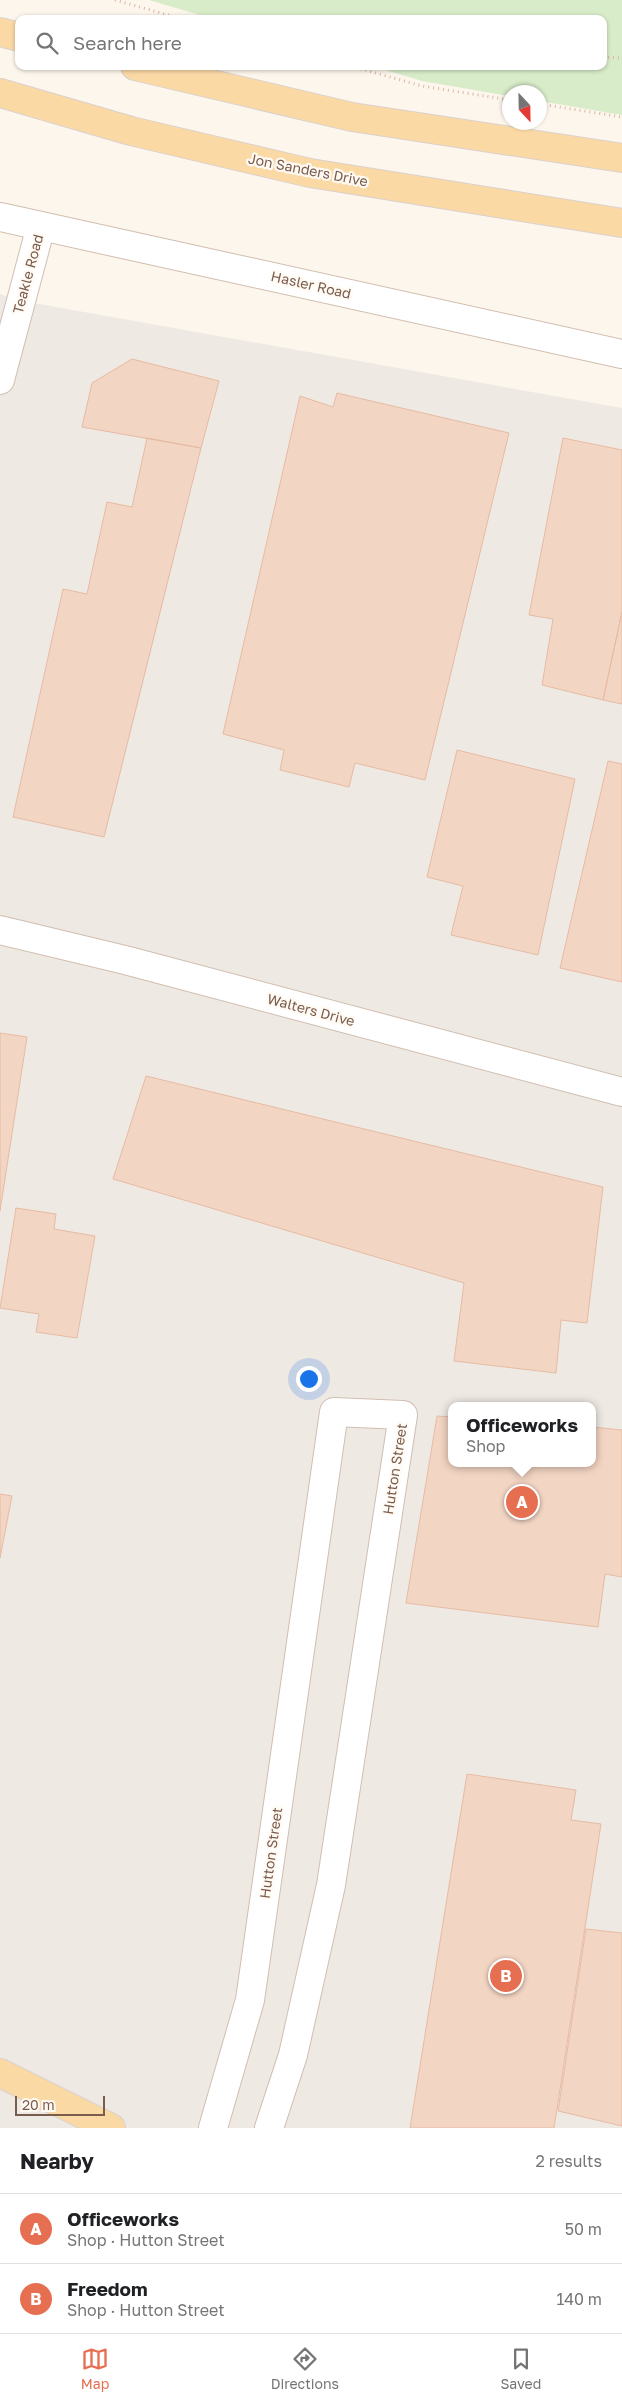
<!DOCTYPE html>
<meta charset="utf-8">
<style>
body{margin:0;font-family:"Golos Text",sans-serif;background:#f6f6f6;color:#202124}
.compass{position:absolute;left:502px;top:85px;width:45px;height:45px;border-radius:50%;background:#fff;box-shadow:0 1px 4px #0004;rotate:158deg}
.scale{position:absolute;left:15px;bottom:12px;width:90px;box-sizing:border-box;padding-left:5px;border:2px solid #7a5c4d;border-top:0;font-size:14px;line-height:18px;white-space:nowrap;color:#7a5c4d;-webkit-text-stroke:4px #fffaf3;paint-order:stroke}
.you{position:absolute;left:308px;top:1378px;width:18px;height:18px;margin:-12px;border:4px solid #fff;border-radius:50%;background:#1a73e8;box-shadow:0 0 0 8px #1a73e833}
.badge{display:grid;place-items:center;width:32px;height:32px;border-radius:50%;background:#e76f51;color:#fff;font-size:16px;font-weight:700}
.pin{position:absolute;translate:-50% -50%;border:2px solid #fff;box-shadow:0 1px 5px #0006}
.popup{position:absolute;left:448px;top:1402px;width:148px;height:65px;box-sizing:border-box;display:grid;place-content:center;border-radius:10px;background:#fff;filter:drop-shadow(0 1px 4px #0005);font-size:16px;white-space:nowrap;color:#757577}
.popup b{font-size:19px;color:#202124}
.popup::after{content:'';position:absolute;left:50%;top:100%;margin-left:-10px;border:10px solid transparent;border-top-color:#fff}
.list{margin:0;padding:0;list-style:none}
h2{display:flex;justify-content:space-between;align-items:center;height:65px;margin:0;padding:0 20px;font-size:21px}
h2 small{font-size:16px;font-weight:400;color:#757577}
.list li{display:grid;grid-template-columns:32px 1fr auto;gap:15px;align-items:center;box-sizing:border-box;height:70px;padding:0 20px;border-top:1px solid #e0e0e0}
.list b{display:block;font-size:19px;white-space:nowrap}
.list p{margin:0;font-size:16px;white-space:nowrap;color:#757577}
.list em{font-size:16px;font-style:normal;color:#757577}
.icon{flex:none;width:28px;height:28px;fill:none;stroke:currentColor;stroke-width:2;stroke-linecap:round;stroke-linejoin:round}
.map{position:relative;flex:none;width:622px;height:2128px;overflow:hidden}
.search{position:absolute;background:#fff;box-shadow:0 1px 4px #0004;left:15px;right:15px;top:15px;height:55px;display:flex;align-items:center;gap:12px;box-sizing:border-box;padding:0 18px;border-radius:10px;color:#757577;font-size:19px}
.sheet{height:205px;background:#fff}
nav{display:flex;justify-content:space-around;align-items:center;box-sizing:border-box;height:70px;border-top:1px solid #e0e0e0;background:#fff;font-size:14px;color:#757577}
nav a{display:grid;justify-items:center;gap:2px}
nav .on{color:#e76f51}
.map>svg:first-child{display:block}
</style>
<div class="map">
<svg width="622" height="2128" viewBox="0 0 622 2128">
<rect width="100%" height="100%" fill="#fdf6ec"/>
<path fill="#efe9e4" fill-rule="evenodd" d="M 0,294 L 17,300 L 622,408 L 622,2128 L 0,2128 ZM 452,1406 L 592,1406 L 592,1463 L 452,1463 Z"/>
<path fill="#d8ecc9" d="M 149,0 L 622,0 L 622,115 L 540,101 L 540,92 L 510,92 L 509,96 L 422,81 L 372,66 L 603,66 L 603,19 L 213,19 Z"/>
<path fill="#f3d5c3" stroke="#e6bba3" d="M 132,359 L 219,381 L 201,448 L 82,427 L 92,383 Z
M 337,393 L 509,433 L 425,780 L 355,763 L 349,787 L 280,770 L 284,750 L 223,734 L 300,396 L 333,407 Z
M 147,438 L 201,448 L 104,837 L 13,817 L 63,589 L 87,594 L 107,502 L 132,507 Z
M 563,438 L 622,450 L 622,612 L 603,700 L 542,685 L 553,619 L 529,615 Z
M 622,612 L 622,704 L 603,700 Z
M 457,750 L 575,779 L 538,955 L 451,935 L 463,886 L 427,877 Z
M 608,761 L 622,764 L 622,982 L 560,968 Z
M 0,1033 L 27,1037 L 0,1211 Z
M 146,1076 L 603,1187 L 587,1323 L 561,1320 L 556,1373 L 454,1361 L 464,1283 L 113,1179 Z
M 16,1208 L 56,1214 L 54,1229 L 95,1236 L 77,1338 L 36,1332 L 39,1314 L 0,1308 Z
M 437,1416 L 452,1417 L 452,1463 L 592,1463 L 592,1427 L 622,1430 L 622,1577 L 605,1574 L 598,1627 L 406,1603 Z
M 0,1494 L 12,1496 L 0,1558 Z
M 467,1774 L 576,1790 L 571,1820 L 601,1824 L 554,2128 L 410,2128 Z
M 586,1929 L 622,1933 L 622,2126 L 558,2111 Z"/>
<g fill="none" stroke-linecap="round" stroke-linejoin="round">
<g stroke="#d1beb0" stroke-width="30">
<path id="minor" d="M 0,217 L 622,354
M 0,380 L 41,226
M 0,930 L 125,960 L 622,1092
M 213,2128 L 250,2000 L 334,1412 L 403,1415 L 331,1885 L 293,2055 L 269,2128"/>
</g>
<g stroke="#dad1cd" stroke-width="30">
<path id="major" d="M 0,32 L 19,37
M 135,66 L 352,117 L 622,158
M 0,93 L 131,131 L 310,173 L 622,223
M 0,2073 L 111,2128"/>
</g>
<path stroke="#d9b8a5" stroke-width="3" stroke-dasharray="1 4" stroke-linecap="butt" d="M 115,0 L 182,19
M 603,57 L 622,58
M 351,66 L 422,86 L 510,100
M 540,104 L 622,117"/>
<use href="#minor" stroke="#fff" stroke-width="28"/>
<use href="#major" stroke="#fbd9a5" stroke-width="28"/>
</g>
<g text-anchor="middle" stroke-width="4.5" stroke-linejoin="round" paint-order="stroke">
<g font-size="14" fill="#7a5c4d" stroke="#fffaf3">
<text transform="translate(308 170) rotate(11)" y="5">Jon Sanders Drive</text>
<text transform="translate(28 274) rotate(-75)" y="5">Teakle Road</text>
<text transform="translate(311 285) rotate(13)" y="5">Hasler Road</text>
<text transform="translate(311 1010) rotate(15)" y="5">Walters Drive</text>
<text transform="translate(395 1469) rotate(-81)" y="5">Hutton Street</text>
<text transform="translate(271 1853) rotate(-82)" y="5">Hutton Street</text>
</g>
</g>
</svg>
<svg class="compass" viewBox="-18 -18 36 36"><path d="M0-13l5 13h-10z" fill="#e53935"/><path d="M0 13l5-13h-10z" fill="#757577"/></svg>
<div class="scale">20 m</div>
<div class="you"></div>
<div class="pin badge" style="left:522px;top:1502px">A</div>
<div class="popup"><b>Officeworks</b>Shop</div>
<div class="pin badge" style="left:506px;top:1976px">B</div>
<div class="search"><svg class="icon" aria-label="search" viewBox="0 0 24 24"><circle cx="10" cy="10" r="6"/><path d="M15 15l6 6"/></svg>Search here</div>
</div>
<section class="sheet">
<h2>Nearby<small>2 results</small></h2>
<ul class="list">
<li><span class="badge">A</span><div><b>Officeworks</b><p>Shop · Hutton Street</p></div><em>50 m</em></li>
<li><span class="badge">B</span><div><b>Freedom</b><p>Shop · Hutton Street</p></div><em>140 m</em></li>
</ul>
</section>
<nav>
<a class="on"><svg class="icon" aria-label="map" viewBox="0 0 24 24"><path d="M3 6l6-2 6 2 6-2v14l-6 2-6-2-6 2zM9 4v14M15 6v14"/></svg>Map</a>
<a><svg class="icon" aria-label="directions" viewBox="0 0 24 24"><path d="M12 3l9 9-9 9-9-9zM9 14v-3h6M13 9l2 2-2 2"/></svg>Directions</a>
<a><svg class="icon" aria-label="saved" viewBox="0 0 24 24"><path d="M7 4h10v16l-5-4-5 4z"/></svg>Saved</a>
</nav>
